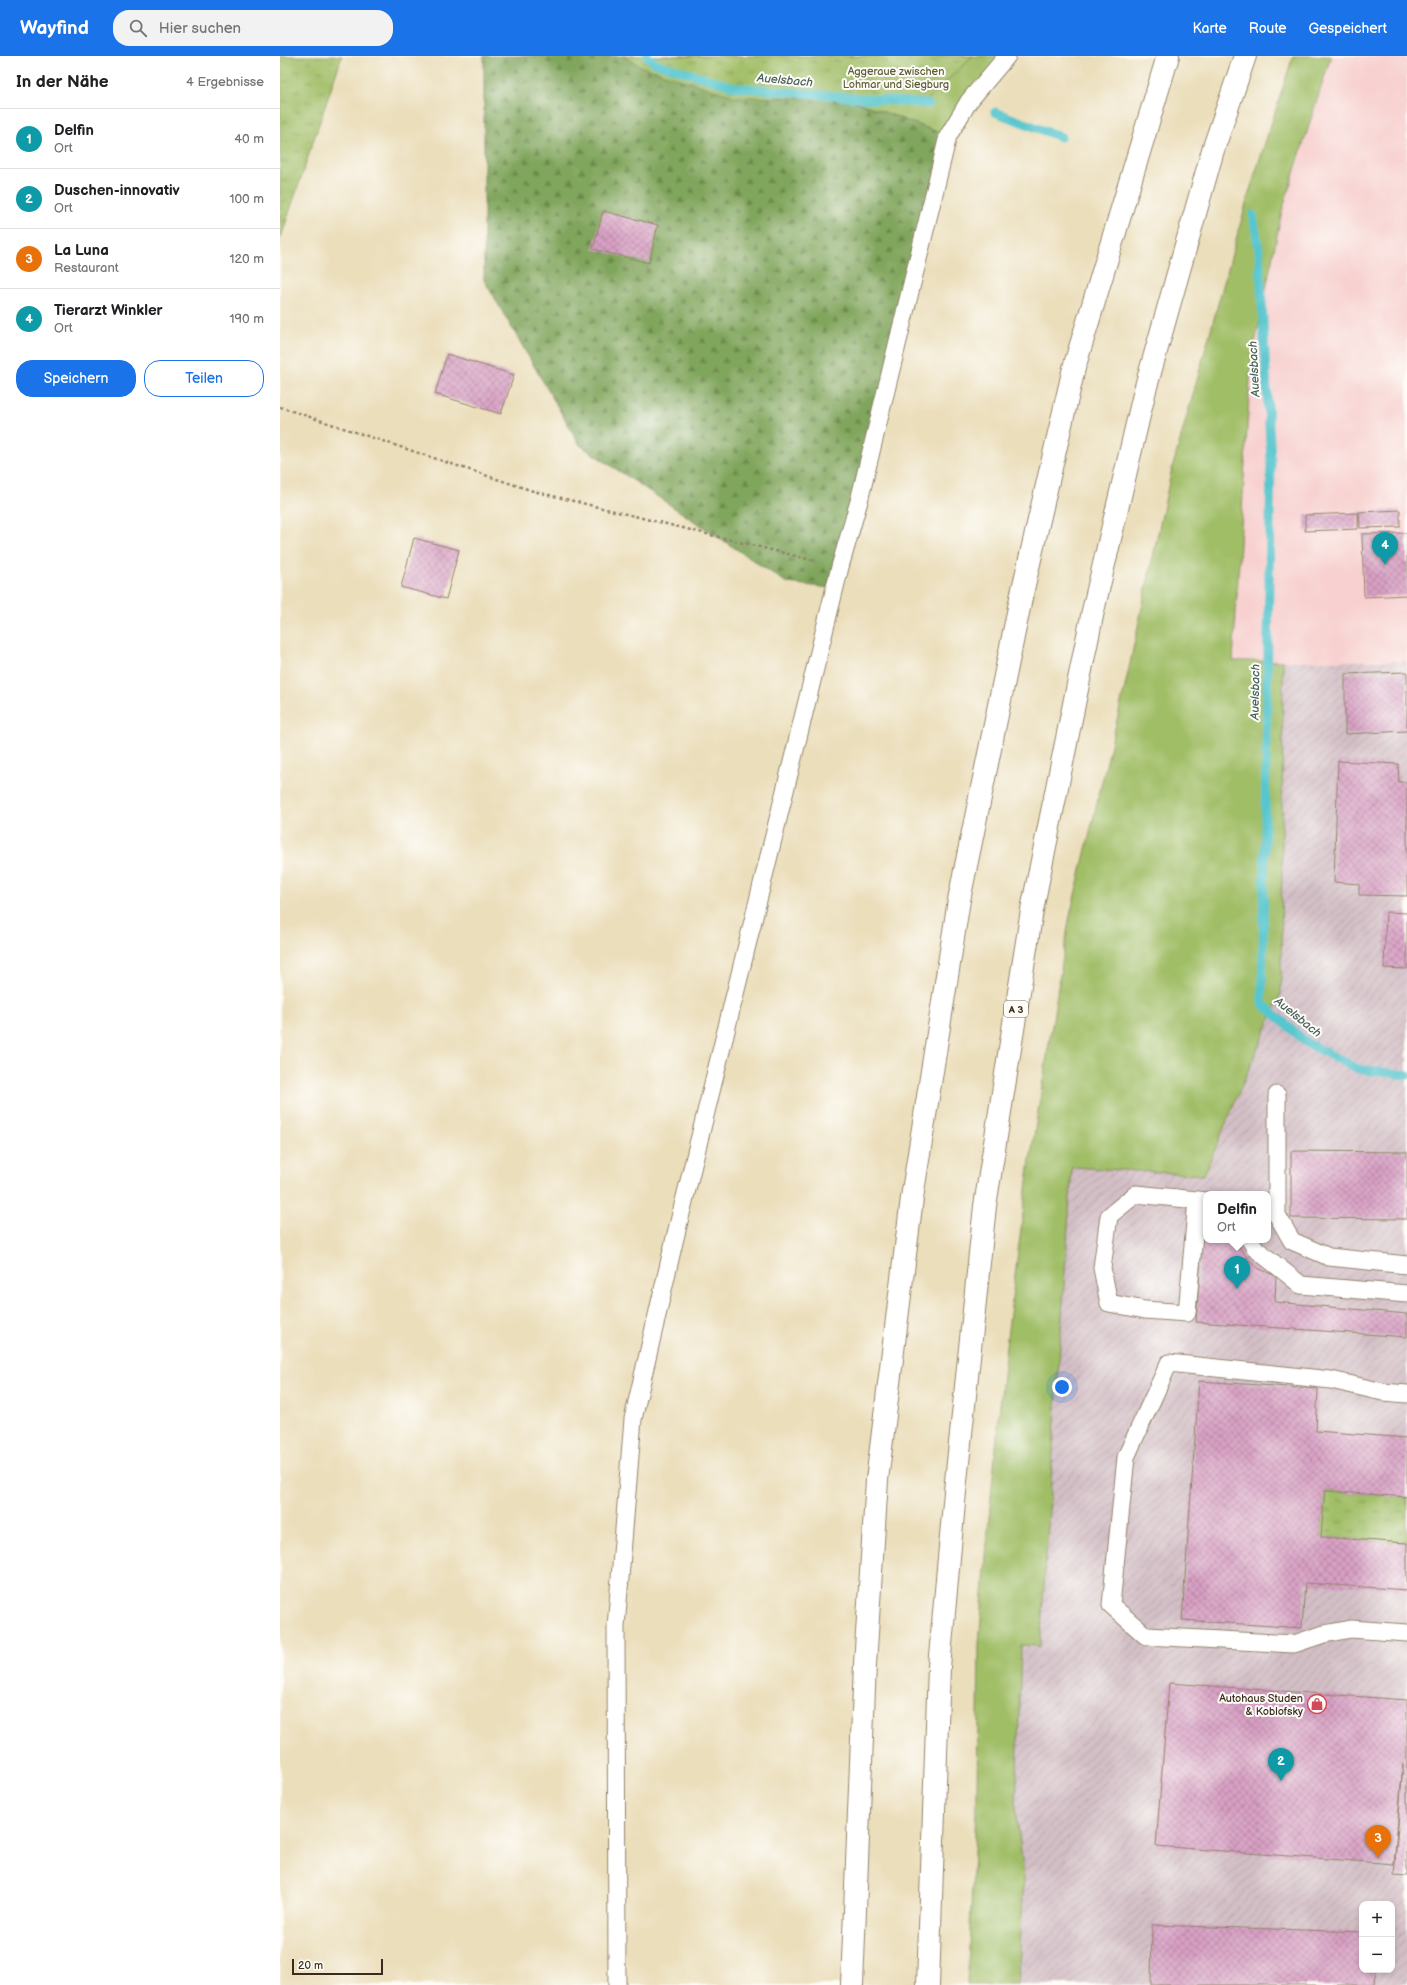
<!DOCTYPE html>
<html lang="de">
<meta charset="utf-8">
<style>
body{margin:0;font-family:"Balsamiq Sans",sans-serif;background:#f2f2f2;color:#202124}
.controls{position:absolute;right:12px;bottom:12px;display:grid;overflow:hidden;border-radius:8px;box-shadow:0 2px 6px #0003}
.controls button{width:36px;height:36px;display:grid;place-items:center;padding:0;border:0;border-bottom:1px solid #e0e0e0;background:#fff;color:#202124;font:20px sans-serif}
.scale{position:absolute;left:12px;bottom:10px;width:91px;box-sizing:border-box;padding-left:4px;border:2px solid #3b2a1e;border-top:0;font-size:11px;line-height:14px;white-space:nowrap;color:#3b2a1e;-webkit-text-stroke:3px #fdfcf7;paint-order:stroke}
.you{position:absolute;left:782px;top:1331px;width:14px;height:14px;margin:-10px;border:3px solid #fff;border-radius:50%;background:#1a73e8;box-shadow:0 0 0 6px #1a73e833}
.badge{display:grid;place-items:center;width:26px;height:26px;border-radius:50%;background:#1a73e8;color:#fff;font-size:13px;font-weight:700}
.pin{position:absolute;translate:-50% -33px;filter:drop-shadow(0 1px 2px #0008)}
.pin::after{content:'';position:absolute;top:21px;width:14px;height:12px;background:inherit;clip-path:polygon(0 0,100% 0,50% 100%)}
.popup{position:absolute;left:923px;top:1135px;width:68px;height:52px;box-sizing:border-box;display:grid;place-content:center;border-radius:8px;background:#fff;filter:drop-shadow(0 1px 3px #0005);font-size:13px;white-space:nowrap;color:#757577}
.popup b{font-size:15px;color:#202124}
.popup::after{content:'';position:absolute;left:50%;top:100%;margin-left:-8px;border:8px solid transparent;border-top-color:#fff}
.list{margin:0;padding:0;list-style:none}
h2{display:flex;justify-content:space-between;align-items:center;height:52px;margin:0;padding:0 16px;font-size:17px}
h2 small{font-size:13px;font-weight:400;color:#757577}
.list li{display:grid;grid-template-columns:26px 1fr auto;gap:12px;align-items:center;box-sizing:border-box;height:60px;padding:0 16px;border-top:1px solid #e0e0e0}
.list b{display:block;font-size:15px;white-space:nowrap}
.list p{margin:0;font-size:13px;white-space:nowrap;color:#757577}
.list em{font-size:13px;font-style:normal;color:#757577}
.actions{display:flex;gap:8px;padding:12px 16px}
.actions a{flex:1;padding:9px 0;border:1px solid #1a73e8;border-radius:16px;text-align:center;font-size:14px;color:#1a73e8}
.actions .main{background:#1a73e8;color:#fff}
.icon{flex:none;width:22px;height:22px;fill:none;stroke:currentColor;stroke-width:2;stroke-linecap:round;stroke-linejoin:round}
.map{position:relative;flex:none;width:1127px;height:1929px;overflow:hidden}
header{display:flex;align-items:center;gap:24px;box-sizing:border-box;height:56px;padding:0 20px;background:#1a73e8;color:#fff}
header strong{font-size:19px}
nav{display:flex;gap:22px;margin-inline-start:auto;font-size:14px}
.search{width:280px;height:36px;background:#f2f2f2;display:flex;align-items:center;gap:10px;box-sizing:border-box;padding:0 14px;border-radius:16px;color:#757577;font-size:15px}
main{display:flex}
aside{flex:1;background:#fff}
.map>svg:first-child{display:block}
</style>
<header>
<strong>Wayfind</strong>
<div class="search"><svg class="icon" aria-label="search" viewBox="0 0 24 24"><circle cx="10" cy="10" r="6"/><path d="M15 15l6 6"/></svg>Hier suchen</div>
<nav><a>Karte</a><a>Route</a><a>Gespeichert</a></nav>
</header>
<main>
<aside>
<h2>In der Nähe<small>4 Ergebnisse</small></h2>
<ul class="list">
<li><span class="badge" style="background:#0f9aa8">1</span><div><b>Delfin</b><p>Ort</p></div><em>40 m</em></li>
<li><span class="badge" style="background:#0f9aa8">2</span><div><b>Duschen-innovativ</b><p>Ort</p></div><em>100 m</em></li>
<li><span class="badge" style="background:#e8710a">3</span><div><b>La Luna</b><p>Restaurant</p></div><em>120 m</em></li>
<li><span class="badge" style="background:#0f9aa8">4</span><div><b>Tierarzt Winkler</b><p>Ort</p></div><em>190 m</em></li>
</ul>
<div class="actions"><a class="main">Speichern</a><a>Teilen</a></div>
</aside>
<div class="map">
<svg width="1127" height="1929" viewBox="0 0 1127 1929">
<defs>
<pattern id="industrial-furrows" width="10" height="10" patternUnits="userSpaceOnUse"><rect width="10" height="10" fill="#d2bec5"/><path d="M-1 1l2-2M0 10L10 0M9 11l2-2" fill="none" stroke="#b5a3a9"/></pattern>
<pattern id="forest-firs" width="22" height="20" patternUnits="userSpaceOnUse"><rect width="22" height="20" fill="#80a55b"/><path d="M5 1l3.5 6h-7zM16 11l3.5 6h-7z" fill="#6a874b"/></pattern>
<pattern id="park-tufts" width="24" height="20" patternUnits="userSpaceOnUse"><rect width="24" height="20" fill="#a0be66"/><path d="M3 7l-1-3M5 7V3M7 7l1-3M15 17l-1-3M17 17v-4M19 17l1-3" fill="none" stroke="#849b53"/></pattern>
<pattern id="building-cross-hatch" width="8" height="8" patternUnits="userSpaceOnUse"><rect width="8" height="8" fill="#d8a0c4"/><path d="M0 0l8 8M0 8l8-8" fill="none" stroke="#b0839f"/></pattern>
</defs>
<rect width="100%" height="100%" fill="#fdfcf7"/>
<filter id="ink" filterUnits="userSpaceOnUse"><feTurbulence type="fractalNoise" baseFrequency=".025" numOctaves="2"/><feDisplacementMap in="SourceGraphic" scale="8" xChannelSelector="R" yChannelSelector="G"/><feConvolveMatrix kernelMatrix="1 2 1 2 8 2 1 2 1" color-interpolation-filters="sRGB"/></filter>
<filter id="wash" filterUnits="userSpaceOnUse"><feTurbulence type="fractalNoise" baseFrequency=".012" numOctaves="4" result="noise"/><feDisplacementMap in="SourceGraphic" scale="16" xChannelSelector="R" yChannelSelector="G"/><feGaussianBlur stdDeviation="0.9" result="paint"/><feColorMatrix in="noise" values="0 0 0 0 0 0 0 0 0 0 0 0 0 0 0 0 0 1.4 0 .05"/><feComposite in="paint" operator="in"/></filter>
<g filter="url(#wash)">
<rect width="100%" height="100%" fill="#ebdebb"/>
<path fill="#f7d0cf" d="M 1051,0 L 1127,0 L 1127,605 L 953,605 L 971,306 L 1002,155 Z"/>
<path fill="url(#industrial-furrows)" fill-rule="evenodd" d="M 1003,605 L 1127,605 L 1127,1929 L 738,1929 L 744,1821 L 736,1753 L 741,1589 L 760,1590 L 792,1111 L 925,1119 L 1001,937 ZM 926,1138 L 988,1138 L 988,1184 L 926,1184 ZM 1082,1848 L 1112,1848 L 1112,1914 L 1082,1914 Z"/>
<path fill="#a0be66" stroke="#6e7442" d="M 453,0 L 719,0 L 668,80 Z
M 1013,0 L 1051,0 L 1002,155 L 971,306 L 953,605 L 1003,605 L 1001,937 L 924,1119 L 792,1111 L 760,1590 L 741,1589 L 736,1753 L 744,1821 L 738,1929 L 687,1929 L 697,1737 L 699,1588 L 709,1462 L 726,1289 L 749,1111 L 789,864 L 846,626 L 891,417 L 969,137 Z"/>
<path fill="url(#forest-firs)" stroke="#5e683c" d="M 204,0 L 453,0 L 668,80 L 551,532 L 507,527 L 300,389 L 204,224 Z"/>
<path fill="url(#park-tufts)" stroke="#6e7442" d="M 0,0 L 62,0 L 0,184 Z
M 342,0 L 693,0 L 647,44 L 456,41 L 365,12 Z
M 1045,1435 L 1127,1441 L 1127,1487 L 1041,1481 Z"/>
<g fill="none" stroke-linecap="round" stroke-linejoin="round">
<path stroke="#59c6ce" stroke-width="9" d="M 367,0 L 375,7 L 455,31 L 648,48
M 715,56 L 781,81
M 973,159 L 979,195 L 991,404 L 982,947 L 1027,987 L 1078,1013 L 1127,1019"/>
</g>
<g id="blocks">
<path fill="url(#building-cross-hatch)" d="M 323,155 L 378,169 L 369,207 L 313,193 Z
M 167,298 L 234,319 L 221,358 L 155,338 Z
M 1120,454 L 1120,471 L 1080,472 L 1079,456 Z
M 1078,457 L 1078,473 L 1025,475 L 1025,459 Z
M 1127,477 L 1127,539 L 1084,541 L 1082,478 Z
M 134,482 L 179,494 L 166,543 L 121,531 Z
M 1127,616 L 1127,675 L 1065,678 L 1065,618 Z
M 1058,705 L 1118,708 L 1119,726 L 1127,726 L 1127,840 L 1079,839 L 1079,828 L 1054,826 Z
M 1106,856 L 1127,857 L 1127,913 L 1104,912 Z
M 1011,1095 L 1127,1096 L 1127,1163 L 1011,1162 Z
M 924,1162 L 926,1162 L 926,1184 L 957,1184 L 959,1191 L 975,1211 L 996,1220 L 995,1246 L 1127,1258 L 1127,1281 L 916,1266 Z
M 919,1325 L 1038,1333 L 1036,1375 L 1127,1382 L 1127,1441 L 1045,1435 L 1041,1481 L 1127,1487 L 1127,1534 L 1025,1527 L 1022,1572 L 902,1564 Z
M 889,1627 L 1127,1644 L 1127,1820 L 1114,1819 L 1123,1708 L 1114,1808 L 876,1790 Z
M 872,1869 L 1082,1876 L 1082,1914 L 1096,1914 L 1095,1929 L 871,1929 Z"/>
</g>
</g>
<g filter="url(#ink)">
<use href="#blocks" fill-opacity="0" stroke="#93846c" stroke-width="1"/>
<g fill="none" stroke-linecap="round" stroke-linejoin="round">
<g stroke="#93846c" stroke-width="19">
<path id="service" d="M 997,1039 L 997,1159 L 1012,1185 L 1049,1201 L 1127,1209
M 917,1144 L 907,1257 L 865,1254 L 829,1247 L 822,1212 L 829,1160 L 856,1138 L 917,1144 L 926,1145
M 970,1184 L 976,1193 L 1021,1229 L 1127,1238
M 1127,1338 L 1103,1336 L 1051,1324 L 889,1307 L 846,1401 L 831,1549 L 866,1580 L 1014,1588 L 1044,1578 L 1071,1573 L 1127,1577
M 337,1929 L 336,1571 L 353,1363 L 394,1186 L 560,511 L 579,445 L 668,80 L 689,45 L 727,0"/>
</g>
<g stroke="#93846c" stroke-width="24">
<path id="motorway" d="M 572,1929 L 585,1608 L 597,1424 L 632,1142 L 679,844 L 741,542 L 794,312 L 888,0
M 648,1929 L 659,1611 L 676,1425 L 705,1150 L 752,854 L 813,555 L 865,334 L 933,94 L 965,0"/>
</g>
<path stroke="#93846c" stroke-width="2.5" stroke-dasharray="3 3" stroke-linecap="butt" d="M 0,351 L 253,435 L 536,505"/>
<use href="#service" stroke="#fff" stroke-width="17"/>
<use href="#motorway" stroke="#fff" stroke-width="22"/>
</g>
</g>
<defs>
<g id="shop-ring" transform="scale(1)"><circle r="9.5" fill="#fdfcf7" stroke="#d1495b" stroke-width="1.5"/><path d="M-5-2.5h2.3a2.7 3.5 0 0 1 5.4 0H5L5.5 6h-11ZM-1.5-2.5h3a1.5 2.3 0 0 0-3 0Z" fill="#d1495b"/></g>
</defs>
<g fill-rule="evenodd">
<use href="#shop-ring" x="1037" y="1648"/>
</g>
<g text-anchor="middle" stroke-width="4" stroke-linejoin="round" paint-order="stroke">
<rect fill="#fdfcf7" stroke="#75695f" stroke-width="1" x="724" y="945" width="24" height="16" rx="3"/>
<g font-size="10" font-weight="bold" fill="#3b2a1e">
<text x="736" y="957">A 3</text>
</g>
<g font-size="11" fill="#5e5e37" stroke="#fdfcf7">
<text x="616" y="19">Aggeraue zwischen<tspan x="616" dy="13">Lohmar und Siegburg</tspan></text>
</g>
<g font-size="11" fill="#3b2a1e" stroke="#fdfcf7" text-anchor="end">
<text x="1023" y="1646">Autohaus Studen<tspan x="1023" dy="13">&amp; Koblofsky</tspan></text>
</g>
<g font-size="12" font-style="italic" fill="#46615c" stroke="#fdfcf7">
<text transform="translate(505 24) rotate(5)" y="4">Auelsbach</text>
<text transform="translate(974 313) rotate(-93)" y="4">Auelsbach</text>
<text transform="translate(975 636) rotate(-89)" y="4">Auelsbach</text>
<text transform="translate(1018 961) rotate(39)" y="4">Auelsbach</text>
</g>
</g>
</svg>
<div class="controls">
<button>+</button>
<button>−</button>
</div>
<div class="scale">20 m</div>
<div class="you"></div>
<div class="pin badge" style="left:957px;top:1233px;background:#0f9aa8">1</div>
<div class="popup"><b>Delfin</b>Ort</div>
<div class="pin badge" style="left:1001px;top:1725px;background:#0f9aa8">2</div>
<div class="pin badge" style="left:1098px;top:1802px;background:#e8710a">3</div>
<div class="pin badge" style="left:1105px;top:509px;background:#0f9aa8">4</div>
</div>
</main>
